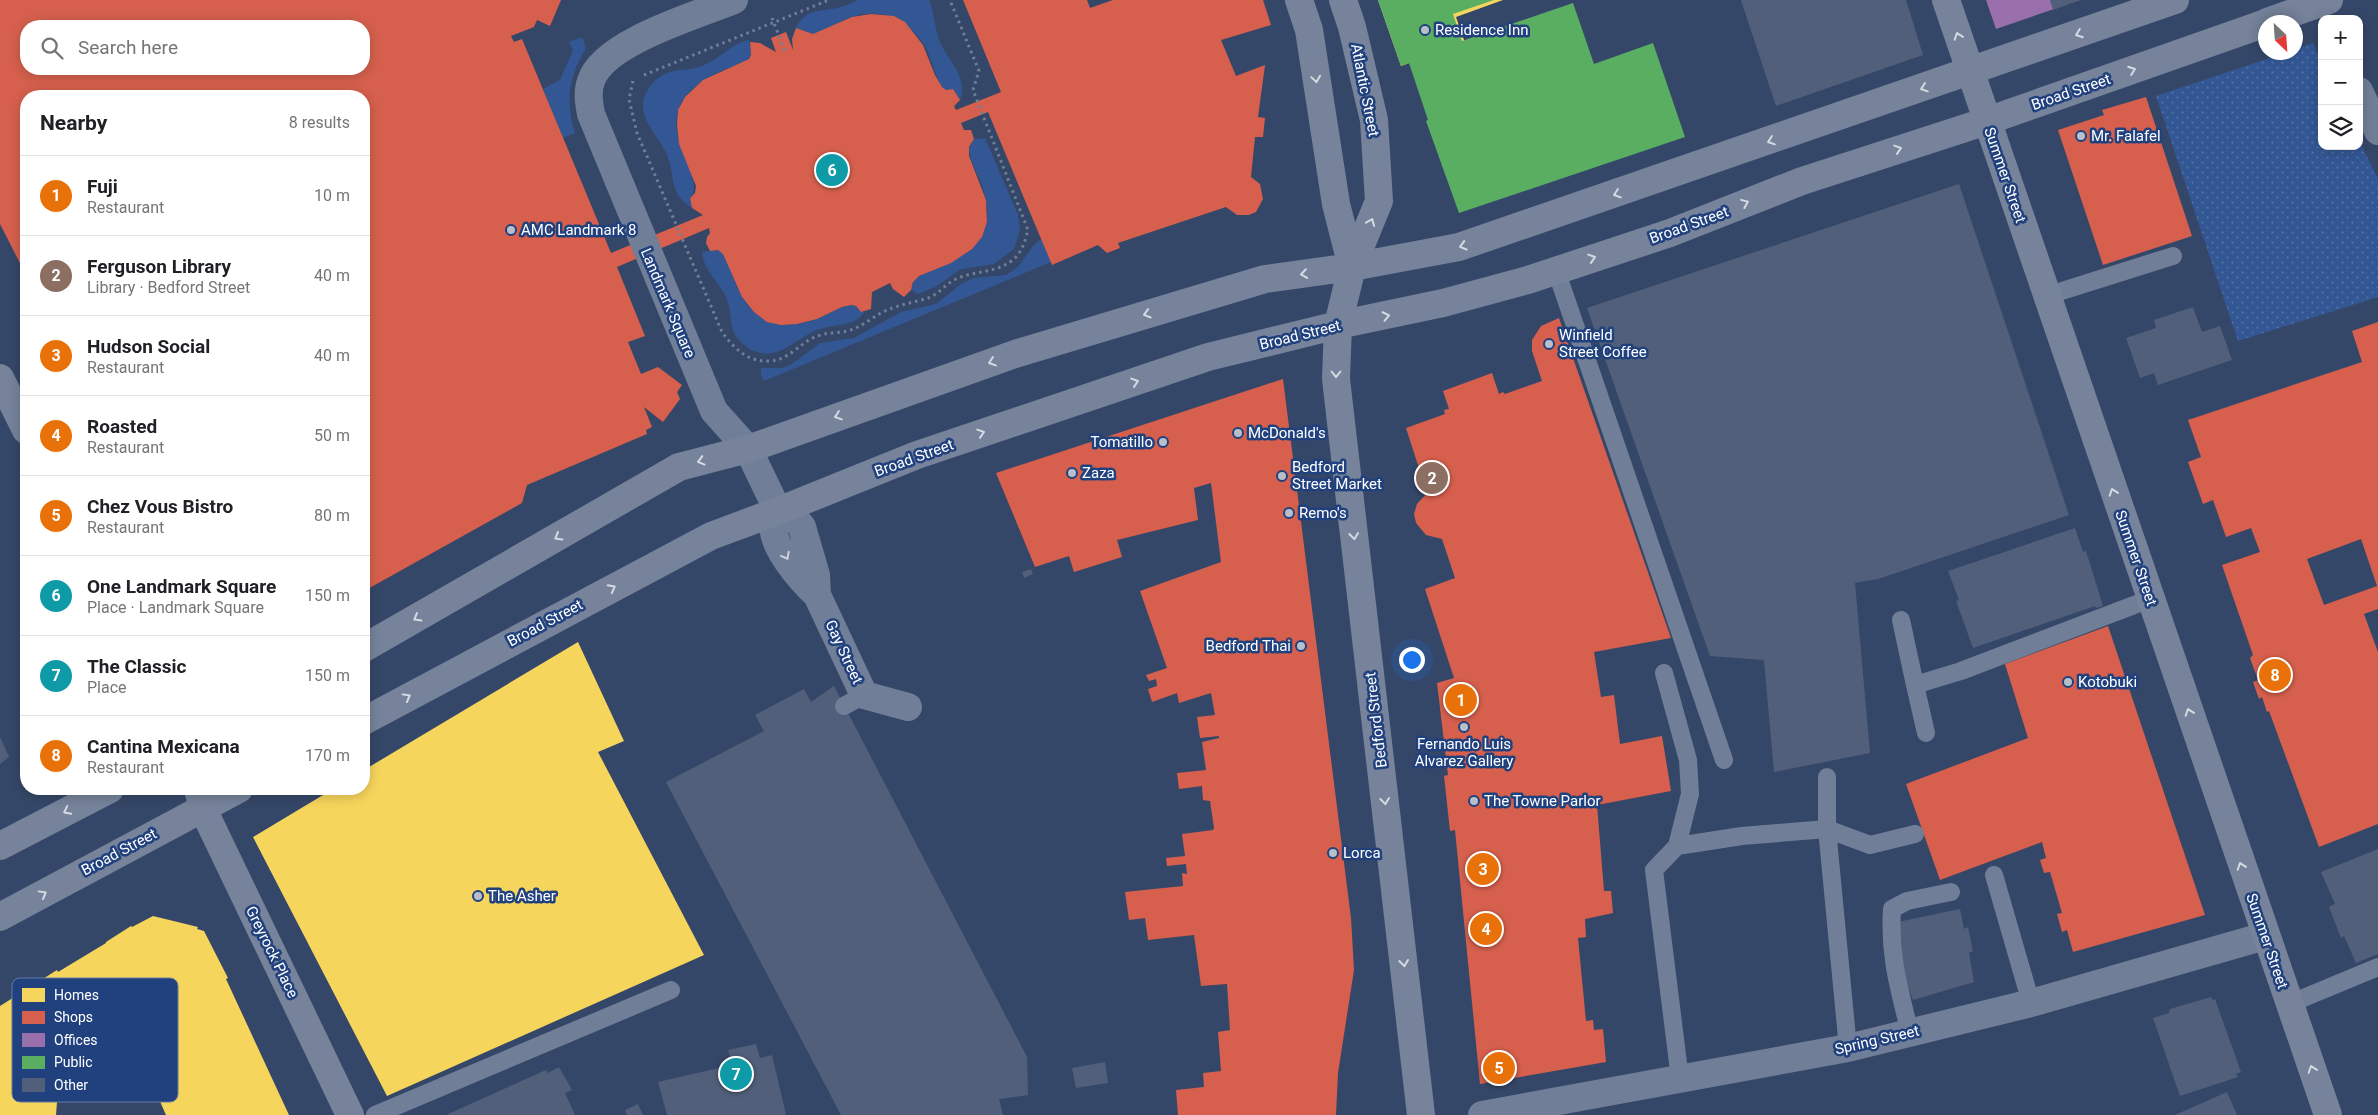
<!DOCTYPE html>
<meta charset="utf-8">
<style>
body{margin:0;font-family:Roboto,sans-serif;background:#f6f6f6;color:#202124}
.controls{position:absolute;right:15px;top:15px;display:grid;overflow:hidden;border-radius:10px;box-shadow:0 2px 12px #0003}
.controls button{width:45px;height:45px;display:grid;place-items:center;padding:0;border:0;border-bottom:1px solid #e0e0e0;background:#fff;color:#202124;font:25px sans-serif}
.compass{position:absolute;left:2258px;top:15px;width:45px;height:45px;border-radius:50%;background:#fff;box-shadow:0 2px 12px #0003;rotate:155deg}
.you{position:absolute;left:1411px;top:659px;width:18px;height:18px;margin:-12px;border:4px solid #fff;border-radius:50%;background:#1a73e8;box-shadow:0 0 0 8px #1a73e833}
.badge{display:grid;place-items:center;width:32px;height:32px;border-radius:50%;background:#64686f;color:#fff;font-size:16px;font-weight:700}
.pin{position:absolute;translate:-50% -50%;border:2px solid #fff;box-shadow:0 1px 5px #0006}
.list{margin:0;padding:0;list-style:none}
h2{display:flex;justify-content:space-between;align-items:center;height:65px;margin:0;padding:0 20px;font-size:21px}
h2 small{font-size:16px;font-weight:400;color:#757577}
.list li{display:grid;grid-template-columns:32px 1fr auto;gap:15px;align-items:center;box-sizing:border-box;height:80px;padding:0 20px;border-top:1px solid #e0e0e0}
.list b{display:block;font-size:19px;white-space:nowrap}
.list p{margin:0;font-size:16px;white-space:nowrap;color:#757577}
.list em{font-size:16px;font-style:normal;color:#757577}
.icon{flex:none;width:28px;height:28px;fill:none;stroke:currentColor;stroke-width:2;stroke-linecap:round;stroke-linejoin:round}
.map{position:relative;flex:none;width:2378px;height:1115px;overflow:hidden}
.search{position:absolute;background:#fff;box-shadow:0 2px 12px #0003;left:20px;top:20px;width:350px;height:55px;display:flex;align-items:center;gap:12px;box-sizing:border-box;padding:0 18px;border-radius:20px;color:#757577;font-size:19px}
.panel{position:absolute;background:#fff;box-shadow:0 2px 12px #0003;left:20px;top:90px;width:350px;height:705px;border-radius:20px}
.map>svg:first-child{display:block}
</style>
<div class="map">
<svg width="2378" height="1115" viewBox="0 0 2378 1115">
<defs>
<pattern id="park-dots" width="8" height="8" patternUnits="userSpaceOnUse" patternTransform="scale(1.25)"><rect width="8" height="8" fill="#335794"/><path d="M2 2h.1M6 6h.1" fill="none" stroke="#5270a4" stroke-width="1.8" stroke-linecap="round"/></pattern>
</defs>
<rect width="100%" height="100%" fill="#354768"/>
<path fill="#335794" d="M 858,0 L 929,0 C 935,13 934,28 940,42 C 949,63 968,75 960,100 L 953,89 L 946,90 L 942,87 C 934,74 932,58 924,45 C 908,19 881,7 852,17 C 838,22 827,30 813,34 L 796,28 C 804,11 816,11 832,9 C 841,8 850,4 858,0 Z
M 582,37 L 586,48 C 569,76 565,102 575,133 L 563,138 L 543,89 L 560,80 L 573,50 L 569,42 Z
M 749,40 L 751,55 L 749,59 C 732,68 712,72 697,85 C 645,126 710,176 690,198 L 692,208 C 668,193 676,177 667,155 C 658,133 632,115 648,89 C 652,83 658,77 665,74 C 677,68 690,71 702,66 C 720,59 730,44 749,40 Z
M 985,138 L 1018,215 L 1020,230 L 1014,249 L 994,264 L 961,269 L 935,287 L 918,294 L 911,290 L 914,281 L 919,276 C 961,258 1001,244 983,189 C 979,175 970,163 969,149 L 974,139 Z
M 1041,239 L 1051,262 L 764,381 L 761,376 L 761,368 L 783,368 L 792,364 L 820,343 L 854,338 L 901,312 L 936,304 L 961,284 L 974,278 L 1006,275 L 1018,267 L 1033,246 Z
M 718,250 C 728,255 730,270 734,280 C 748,317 774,333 813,320 C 826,316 836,308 849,305 L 856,306 L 861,312 L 865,311 C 855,327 836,324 820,329 C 796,337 778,364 750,349 C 744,345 738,340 734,333 C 730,322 731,310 727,299 C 720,282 704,272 702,252 Z"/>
<path fill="url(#park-dots)" d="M 2313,43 L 2322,62 L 2322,146 L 2359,146 L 2359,140 L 2378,179 L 2378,297 L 2238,341 L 2156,96 L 2285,53 L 2296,52 L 2296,49 Z"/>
<path fill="#f6d55c" d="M 1378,0 L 1503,0 L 1456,17 L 1465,43 L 1401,66 Z
M 578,642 L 624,741 L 598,752 L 704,955 L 387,1096 L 253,837 L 333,789 L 364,789 L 364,770 Z
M 153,916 L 198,927 L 197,929 L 204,931 L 228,978 L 226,979 L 289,1115 L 166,1115 L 147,1072 L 121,1064 L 57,1102 L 56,1115 L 0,1115 L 0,1006 L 57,970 L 58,972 L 106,943 L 106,942 L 131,926 L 132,927 Z"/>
<path fill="#d6604d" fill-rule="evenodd" d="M 0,0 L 561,0 L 550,26 L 537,20 L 534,27 L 511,36 L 514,42 L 522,39 L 611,253 L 703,215 L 692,208 L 690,198 L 695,193 L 696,186 L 679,144 L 677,125 L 678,110 L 685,97 L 703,80 L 749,59 L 751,55 L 750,42 L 760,43 L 776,52 L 771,38 L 786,32 L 793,50 L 792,39 L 796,28 L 813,34 L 852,17 L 871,14 L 894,16 L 905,22 L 923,45 L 935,75 L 942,87 L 946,90 L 953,89 L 960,100 L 954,106 L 956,110 L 1001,92 L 963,0 L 1087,0 L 1090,8 L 1113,0 L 1263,0 L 1271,25 L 1221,40 L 1236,76 L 1265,65 L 1258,117 L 1265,118 L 1263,137 L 1255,137 L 1251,177 L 1260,184 L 1263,199 L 1256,212 L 1249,215 L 1237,215 L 1226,207 L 1118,243 L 1120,248 L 1107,253 L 1098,245 L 1052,265 L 988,112 L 961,123 L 964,130 L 971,130 L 974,139 L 969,147 L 969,156 L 986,200 L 987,222 L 982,237 L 972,249 L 951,263 L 919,276 L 913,282 L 911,290 L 904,297 L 893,289 L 890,283 L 872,292 L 871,309 L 861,312 L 856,306 L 851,305 L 842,307 L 817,319 L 797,324 L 781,325 L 767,322 L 754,312 L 742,297 L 723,254 L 718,250 L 710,251 L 706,243 L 707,237 L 710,233 L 709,228 L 617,267 L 645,336 L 628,342 L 641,374 L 658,367 L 682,385 L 677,392 L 680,399 L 663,422 L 644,407 L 652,427 L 646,430 L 647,434 L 527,485 L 522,503 L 364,591 L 364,96 L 26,96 L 26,275 L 0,224 ZM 26,26 L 364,26 L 364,69 L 26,69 Z
M 2146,97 L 2192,236 L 2103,265 L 2058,130 L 2104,115 L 2102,110 Z
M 1559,318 L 1671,638 L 1594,652 L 1601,697 L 1614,695 L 1620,744 L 1662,736 L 1671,791 L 1597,805 L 1604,891 L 1611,891 L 1613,913 L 1585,919 L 1586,937 L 1578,938 L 1586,1021 L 1593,1020 L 1594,1030 L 1603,1029 L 1606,1062 L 1480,1084 L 1455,830 L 1450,831 L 1444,776 L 1448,775 L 1437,683 L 1454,678 L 1425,589 L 1455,578 L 1442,539 L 1426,535 L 1416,523 L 1414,514 L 1417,504 L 1427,493 L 1406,428 L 1445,414 L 1444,410 L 1449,409 L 1443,391 L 1492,373 L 1499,394 L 1503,392 L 1505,394 L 1542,381 L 1532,351 L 1532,340 L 1541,326 Z
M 2378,322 L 2378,609 L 2364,614 L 2378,652 L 2378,824 L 2319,847 L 2269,711 L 2267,712 L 2262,697 L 2259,699 L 2253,682 L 2258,680 L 2250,658 L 2253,655 L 2222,565 L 2260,552 L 2251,528 L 2226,537 L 2213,500 L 2203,504 L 2188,462 L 2201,457 L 2188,420 L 2362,362 L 2352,331 ZM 2361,539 L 2377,586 L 2324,605 L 2307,559 Z
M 1283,379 L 1351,918 L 1354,970 L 1338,1073 L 1336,1115 L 1178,1115 L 1176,1090 L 1204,1087 L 1203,1073 L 1221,1071 L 1218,1032 L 1230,1030 L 1227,984 L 1201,986 L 1194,935 L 1148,940 L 1145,918 L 1129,920 L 1125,892 L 1183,886 L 1182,873 L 1187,874 L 1186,864 L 1167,866 L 1166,858 L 1185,856 L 1182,834 L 1213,830 L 1214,828 L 1210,801 L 1203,800 L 1202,786 L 1179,789 L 1177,773 L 1206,770 L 1202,742 L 1219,738 L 1219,736 L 1200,738 L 1197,717 L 1215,715 L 1211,693 L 1179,703 L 1177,693 L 1152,702 L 1148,689 L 1157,686 L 1156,679 L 1149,681 L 1146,675 L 1167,668 L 1140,591 L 1221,562 L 1211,483 L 1194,488 L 1198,520 L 1117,540 L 1122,557 L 1074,572 L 1069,556 L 1035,567 L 996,473 Z
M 2108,626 L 2205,915 L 2073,952 L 2067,930 L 2062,932 L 2057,914 L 2062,913 L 2050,872 L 2044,873 L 2040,860 L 2046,858 L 2042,842 L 1940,880 L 1906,784 L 2028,738 L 2005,664 Z"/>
<path fill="#9970ab" d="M 1986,0 L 2080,0 L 1996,29 Z"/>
<path fill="#5aae61" d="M 1378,0 L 1494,0 L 1453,14 L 1462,41 L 1573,3 L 1594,64 L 1653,43 L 1685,137 L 1459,213 L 1426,121 L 1428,120 L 1409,63 L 1401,66 Z"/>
<path fill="#515f7a" d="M 1741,0 L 1906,0 L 1923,55 L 1776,106 Z
M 2050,0 L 2080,0 L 2053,10 Z
M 1959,184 L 2069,515 L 1878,579 L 1855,583 L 1870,753 L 1774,772 L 1764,660 L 1710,656 L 1587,308 Z
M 2193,307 L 2202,332 L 2220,326 L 2232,360 L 2158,385 L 2154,373 L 2140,378 L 2126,338 L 2156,328 L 2154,320 Z
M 2075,528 L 2083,552 L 2086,551 L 2103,606 L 2096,608 L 2095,606 L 1973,648 L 1956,601 L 1959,600 L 1948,571 Z
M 1031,569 L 1033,574 L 1024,578 L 1022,572 Z
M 834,686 L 1027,1057 L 1028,1095 L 999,1099 L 1003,1115 L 841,1115 L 666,782 L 764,731 L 755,715 L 804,689 L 811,702 Z
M 0,737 L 9,757 L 0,764 Z
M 2378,849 L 2378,954 L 2356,963 L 2344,936 L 2341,938 L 2329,907 L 2335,904 L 2321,872 Z
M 1960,909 L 1964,929 L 1968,927 L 1973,951 L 1969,953 L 1974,982 L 1913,1000 L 1909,990 L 1908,990 L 1893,923 Z
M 2211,997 L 2212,1000 L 2215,999 L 2241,1072 L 2236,1074 L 2238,1077 L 2180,1096 L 2153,1018 L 2169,1013 L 2170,1009 Z
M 756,1044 L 760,1058 L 772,1055 L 786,1115 L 667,1115 L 658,1082 L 732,1065 L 728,1050 Z
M 1105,1062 L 1108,1083 L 1076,1088 L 1072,1068 Z
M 559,1067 L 572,1090 L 565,1093 L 575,1115 L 446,1115 L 546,1070 L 548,1073 Z
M 2227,1092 L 2237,1115 L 2175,1115 Z
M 638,1104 L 643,1115 L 627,1115 L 625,1110 Z"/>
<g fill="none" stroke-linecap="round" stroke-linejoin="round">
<path stroke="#707e97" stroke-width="3" stroke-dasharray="2.5 4" stroke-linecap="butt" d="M 772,18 L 786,54
M 644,75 L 829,0
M 633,81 L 629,99 L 637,133 L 722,332 C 733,347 747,362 768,361 C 791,361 800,340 821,335 C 830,332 839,333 847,331 C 860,328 870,319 881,313 C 896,305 912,303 928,298 C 938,295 945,284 956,279 C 973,271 994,273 1010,262 C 1021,255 1025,242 1028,230 L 973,90 L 979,71 L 950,0"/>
<path stroke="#707e97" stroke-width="18" d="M 1556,270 L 1724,760
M 2046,296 L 2173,256
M 1901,620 L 1915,685 L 1961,671 L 2150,599
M 1664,673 L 1688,760 L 1690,794 L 1677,846
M 1915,685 L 1926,733
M 844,706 L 864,695
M 1827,777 L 1827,829 L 1870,845 L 1915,834
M 1994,875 L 2031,1003
M 2289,1004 L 2378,967
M 1910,1033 C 1899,988 1889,956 1892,909 L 1907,901 L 1951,892
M 1680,1079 L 1654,870 L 1677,846 L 1742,836 L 1827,829 L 1848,1048
M 375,1115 L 671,990"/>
<path stroke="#707e97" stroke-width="28" d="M 734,0 C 698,15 603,42 591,81 C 587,92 589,103 591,114 L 714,411 L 748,449 L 778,511 L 794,517 L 802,527 L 816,575 L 817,595 L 864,695 L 908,707
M 2359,91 L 2378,131
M 778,511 C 777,515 774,519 774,522 C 769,545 802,581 817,595
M 1482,1115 L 1848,1048 L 2031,1003 L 2265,936"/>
<path stroke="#76839b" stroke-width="28" d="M 1299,0 L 1309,30 L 1336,204 L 1352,267
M 1343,0 L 1352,27 L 1374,120 L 1379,201 L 1352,267 L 1338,325 L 1336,379 L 1421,1115
M 1946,0 L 2328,1115
M 2267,22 L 2329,0
M 0,378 L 26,430
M 364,648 L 679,467 L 748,449 L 1018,353 L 1265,279 L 1352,267 L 1459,247 L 2175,0
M 364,721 L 711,536 L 778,511 L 917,455 L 1208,357 L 1338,325 L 1443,303 L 1528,280 L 1670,233 L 1802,181 L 1987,121 L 2266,23
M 198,789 L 203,809 L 350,1115
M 0,846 L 110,789
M 0,917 L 239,789"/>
</g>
<defs><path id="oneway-chevron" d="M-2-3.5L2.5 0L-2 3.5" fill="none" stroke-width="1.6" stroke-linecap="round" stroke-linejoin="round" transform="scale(1.25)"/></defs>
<g stroke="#d6dae1">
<use href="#oneway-chevron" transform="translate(2079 34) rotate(160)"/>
<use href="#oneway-chevron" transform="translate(1958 36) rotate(-109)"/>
<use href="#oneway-chevron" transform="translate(2132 70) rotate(-20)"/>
<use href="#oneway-chevron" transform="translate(1316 79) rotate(82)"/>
<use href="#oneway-chevron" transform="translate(1924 88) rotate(161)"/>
<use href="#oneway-chevron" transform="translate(1771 141) rotate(161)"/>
<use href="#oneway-chevron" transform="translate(1898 149) rotate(-18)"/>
<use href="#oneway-chevron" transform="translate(1617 194) rotate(161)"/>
<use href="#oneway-chevron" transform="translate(1745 203) rotate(-22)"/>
<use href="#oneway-chevron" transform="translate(1371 222) rotate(-68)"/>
<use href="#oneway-chevron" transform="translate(1463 246) rotate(164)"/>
<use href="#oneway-chevron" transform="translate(1592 258) rotate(-18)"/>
<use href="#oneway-chevron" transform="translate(1304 274) rotate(172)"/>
<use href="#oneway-chevron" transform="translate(1147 314) rotate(163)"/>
<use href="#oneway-chevron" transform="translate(1386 316) rotate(-12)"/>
<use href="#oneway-chevron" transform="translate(992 362) rotate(161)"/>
<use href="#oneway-chevron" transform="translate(1336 374) rotate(90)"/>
<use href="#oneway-chevron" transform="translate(1135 382) rotate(-18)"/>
<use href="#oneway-chevron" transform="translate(838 416) rotate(161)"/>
<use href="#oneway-chevron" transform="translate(981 433) rotate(-18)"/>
<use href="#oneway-chevron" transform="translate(701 461) rotate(165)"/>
<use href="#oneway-chevron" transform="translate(2113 492) rotate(-109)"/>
<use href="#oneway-chevron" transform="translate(1354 536) rotate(83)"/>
<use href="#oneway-chevron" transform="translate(558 537) rotate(150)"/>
<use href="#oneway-chevron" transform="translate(612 588) rotate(-28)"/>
<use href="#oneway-chevron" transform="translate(417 618) rotate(150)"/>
<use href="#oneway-chevron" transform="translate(407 697) rotate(-29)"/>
<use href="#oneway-chevron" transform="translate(2189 712) rotate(-109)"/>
<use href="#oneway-chevron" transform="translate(1385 801) rotate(83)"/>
<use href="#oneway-chevron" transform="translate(67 811) rotate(153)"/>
<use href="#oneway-chevron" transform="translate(2241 866) rotate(-109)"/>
<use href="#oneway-chevron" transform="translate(43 894) rotate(-29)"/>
<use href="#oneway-chevron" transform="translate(1404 963) rotate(83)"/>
<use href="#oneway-chevron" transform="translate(2312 1069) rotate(-109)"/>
</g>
<use stroke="#cdd2db" href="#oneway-chevron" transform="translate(786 556) rotate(62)"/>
<g fill="#b8bfca" stroke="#20417d" stroke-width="2">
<circle cx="1425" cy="30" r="5"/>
<circle cx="2081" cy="136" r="5"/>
<circle cx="511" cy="230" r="5"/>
<circle cx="1549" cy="344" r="5"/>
<circle cx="1238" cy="433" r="5"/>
<circle cx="1163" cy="442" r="5"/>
<circle cx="1072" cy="473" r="5"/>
<circle cx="1282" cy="476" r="5"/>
<circle cx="1289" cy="513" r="5"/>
<circle cx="1301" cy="646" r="5"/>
<circle cx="2068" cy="682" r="5"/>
<circle cx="1464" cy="727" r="5"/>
<circle cx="1474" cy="801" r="5"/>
<circle cx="1333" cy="853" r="5"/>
<circle cx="478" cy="896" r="5"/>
</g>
<g text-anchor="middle" stroke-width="5" stroke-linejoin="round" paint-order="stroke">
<g font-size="15" fill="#fff" stroke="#20417d" text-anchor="start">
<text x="1435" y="35">Residence Inn</text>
<text x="2091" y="141">Mr. Falafel</text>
<text x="521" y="235">AMC Landmark 8</text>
<text x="1559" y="340">Winfield<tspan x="1559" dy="17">Street Coffee</tspan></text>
<text x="1248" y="438">McDonald's</text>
<text x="1153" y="447" text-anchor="end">Tomatillo</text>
<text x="1292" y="472">Bedford<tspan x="1292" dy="17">Street Market</tspan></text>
<text x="1082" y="478">Zaza</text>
<text x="1299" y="518">Remo's</text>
<text x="1291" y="651" text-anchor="end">Bedford Thai</text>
<text x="2078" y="687">Kotobuki</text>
<text x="1464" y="749" text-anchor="middle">Fernando Luis<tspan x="1464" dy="17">Alvarez Gallery</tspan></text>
<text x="1484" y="806">The Towne Parlor</text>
<text x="1343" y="858">Lorca</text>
<text x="488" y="901">The Asher</text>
</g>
<g font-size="15" fill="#fff" stroke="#20417d">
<text transform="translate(1365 90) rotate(79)" y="5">Atlantic Street</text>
<text transform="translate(2071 92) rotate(-19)" y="5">Broad Street</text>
<text transform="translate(2005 175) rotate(71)" y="5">Summer Street</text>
<text transform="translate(1689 225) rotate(-20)" y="5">Broad Street</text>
<text transform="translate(668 303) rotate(67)" y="5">Landmark Square</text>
<text transform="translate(1300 335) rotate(-14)" y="5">Broad Street</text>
<text transform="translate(914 458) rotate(-20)" y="5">Broad Street</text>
<text transform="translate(2136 558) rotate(71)" y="5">Summer Street</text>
<text transform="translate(545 623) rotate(-28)" y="5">Broad Street</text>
<text transform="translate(844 652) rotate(65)" y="5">Gay Street</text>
<text transform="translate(1376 720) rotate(-97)" y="5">Bedford Street</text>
<text transform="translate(119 852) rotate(-28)" y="5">Broad Street</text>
<text transform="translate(2267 941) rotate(71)" y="5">Summer Street</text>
<text transform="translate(272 952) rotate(64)" y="5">Greyrock Place</text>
<text transform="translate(1877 1040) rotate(-13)" y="5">Spring Street</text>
</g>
</g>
<rect x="12" y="978" width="166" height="124" rx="8" fill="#20417d" stroke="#637aa4" stroke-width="1"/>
<rect x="22" y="988" width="23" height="14" fill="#f6d55c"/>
<rect x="22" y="1011" width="23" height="13" fill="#d6604d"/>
<rect x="22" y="1033" width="23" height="14" fill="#9970ab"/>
<rect x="22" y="1056" width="23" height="13" fill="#5aae61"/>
<rect x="22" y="1078" width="23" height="14" fill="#515f7a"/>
<g font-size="14" fill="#fff">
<text x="54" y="1000">Homes</text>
<text x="54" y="1022">Shops</text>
<text x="54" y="1045">Offices</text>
<text x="54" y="1067">Public</text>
<text x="54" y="1090">Other</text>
</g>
</svg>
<div class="controls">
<button>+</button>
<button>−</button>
<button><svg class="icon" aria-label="layers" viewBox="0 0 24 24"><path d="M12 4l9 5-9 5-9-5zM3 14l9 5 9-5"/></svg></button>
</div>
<svg class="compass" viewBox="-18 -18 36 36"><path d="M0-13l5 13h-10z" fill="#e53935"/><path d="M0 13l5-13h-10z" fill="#757577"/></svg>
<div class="you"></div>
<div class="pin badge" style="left:1461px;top:700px;background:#e8710a">1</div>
<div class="pin badge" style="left:1432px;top:478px;background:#8d6e63">2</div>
<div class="pin badge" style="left:1483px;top:869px;background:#e8710a">3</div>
<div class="pin badge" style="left:1486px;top:929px;background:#e8710a">4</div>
<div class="pin badge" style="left:1499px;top:1068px;background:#e8710a">5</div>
<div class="pin badge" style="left:832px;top:170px;background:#0f9aa8">6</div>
<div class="pin badge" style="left:736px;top:1074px;background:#0f9aa8">7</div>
<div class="pin badge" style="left:2275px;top:675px;background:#e8710a">8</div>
<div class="search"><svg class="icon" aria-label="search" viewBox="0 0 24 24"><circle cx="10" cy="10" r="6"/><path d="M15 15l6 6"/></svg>Search here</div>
<section class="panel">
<h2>Nearby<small>8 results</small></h2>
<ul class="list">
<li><span class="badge" style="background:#e8710a">1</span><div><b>Fuji</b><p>Restaurant</p></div><em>10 m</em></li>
<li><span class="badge" style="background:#8d6e63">2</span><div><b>Ferguson Library</b><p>Library · Bedford Street</p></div><em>40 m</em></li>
<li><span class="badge" style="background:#e8710a">3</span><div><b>Hudson Social</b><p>Restaurant</p></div><em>40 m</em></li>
<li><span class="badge" style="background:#e8710a">4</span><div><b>Roasted</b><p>Restaurant</p></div><em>50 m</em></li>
<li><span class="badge" style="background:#e8710a">5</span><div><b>Chez Vous Bistro</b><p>Restaurant</p></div><em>80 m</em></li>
<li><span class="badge" style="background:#0f9aa8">6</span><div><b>One Landmark Square</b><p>Place · Landmark Square</p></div><em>150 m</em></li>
<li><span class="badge" style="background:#0f9aa8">7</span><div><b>The Classic</b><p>Place</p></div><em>150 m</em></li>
<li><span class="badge" style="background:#e8710a">8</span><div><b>Cantina Mexicana</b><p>Restaurant</p></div><em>170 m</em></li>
</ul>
</section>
</div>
